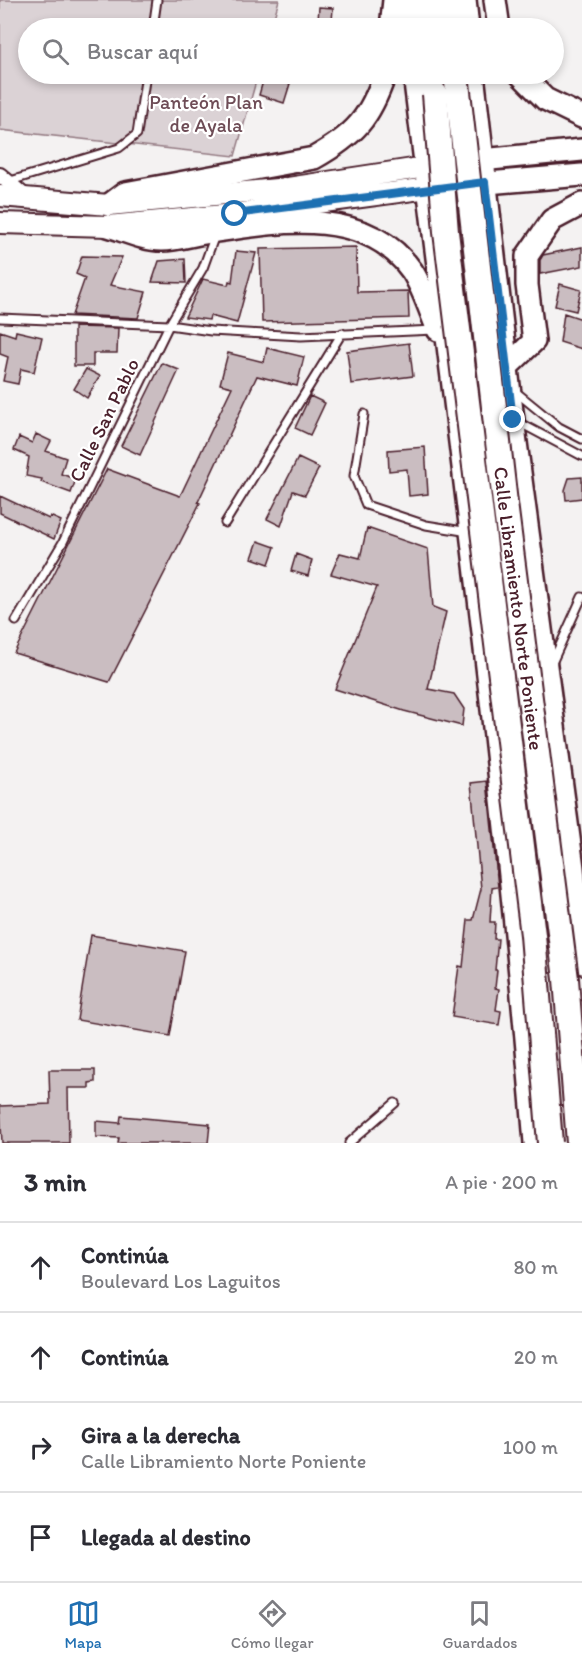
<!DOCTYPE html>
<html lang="es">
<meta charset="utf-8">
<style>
body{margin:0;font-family:Itim,sans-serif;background:#f7f7f7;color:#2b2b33}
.stop{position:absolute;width:18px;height:18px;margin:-14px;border:4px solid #1f6fb2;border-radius:50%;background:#fff}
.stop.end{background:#1f6fb2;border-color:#fff;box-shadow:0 2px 6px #0008}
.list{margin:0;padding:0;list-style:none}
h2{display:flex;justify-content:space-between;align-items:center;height:78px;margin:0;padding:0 24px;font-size:26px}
h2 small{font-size:20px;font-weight:400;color:#7c7c81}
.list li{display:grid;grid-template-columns:39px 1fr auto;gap:18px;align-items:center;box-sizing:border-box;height:90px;padding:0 24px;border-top:2px solid #e1e1e2}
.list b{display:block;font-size:22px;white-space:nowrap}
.list p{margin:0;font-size:20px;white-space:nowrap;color:#7c7c81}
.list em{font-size:20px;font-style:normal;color:#7c7c81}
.icon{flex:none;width:33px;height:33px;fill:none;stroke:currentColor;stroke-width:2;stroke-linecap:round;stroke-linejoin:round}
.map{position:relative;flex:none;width:582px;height:1143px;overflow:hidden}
.search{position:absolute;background:#fff;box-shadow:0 3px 9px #0003;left:18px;right:18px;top:18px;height:66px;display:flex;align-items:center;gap:15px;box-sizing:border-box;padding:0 21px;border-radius:33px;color:#7c7c81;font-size:22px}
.sheet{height:438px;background:#fff}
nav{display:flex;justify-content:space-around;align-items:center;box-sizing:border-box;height:84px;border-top:2px solid #e1e1e2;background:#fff;font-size:16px;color:#7c7c81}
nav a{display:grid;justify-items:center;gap:3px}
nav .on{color:#1f6fb2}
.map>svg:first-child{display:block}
</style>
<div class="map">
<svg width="582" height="1143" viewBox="0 0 582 1143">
<rect width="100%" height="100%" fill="#f4f2f2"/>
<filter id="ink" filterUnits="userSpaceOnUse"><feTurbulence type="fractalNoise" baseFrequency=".0167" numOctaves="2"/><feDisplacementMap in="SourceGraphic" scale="12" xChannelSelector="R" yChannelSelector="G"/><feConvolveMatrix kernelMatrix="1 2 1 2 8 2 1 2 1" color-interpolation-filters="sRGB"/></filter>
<g filter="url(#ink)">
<path fill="#dbd2d5" stroke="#927880" stroke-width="1.5" d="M 0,0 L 279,0 L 271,28 L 28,28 L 28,74 L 258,74 L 235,156 L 0,130 Z"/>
<path fill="#cabdc1" stroke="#4a1f2b" stroke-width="1.5" d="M 319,7 L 333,8 L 332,21 L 318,20 Z
M 265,74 L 293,74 L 284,103 L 259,95 Z
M 356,247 L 357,292 L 408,291 L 409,318 L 262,322 L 260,249 Z
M 582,247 L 582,266 L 540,274 L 540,260 L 543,255 Z
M 236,251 L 256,253 L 237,323 L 210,316 L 209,320 L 185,317 L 203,279 L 228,285 L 229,281 L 232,282 Z
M 82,256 L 122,257 L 110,285 L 146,292 L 138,318 L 72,315 L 85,278 L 76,274 Z
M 185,259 L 186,283 L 152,282 L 159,261 Z
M 560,284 L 581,290 L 576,311 L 555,306 Z
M 564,313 L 582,319 L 582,349 L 560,342 Z
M 74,327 L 118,328 L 117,353 L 93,353 L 93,366 L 74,366 Z
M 0,331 L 15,336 L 16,331 L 42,337 L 34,372 L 21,369 L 18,384 L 3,381 L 8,357 L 0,354 Z
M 409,343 L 413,376 L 351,384 L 347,351 Z
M 267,348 L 304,357 L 297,386 L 257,376 L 198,502 L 200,503 L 109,682 L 14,653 L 107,469 L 180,496 L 232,387 L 220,384 L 228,353 L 264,362 Z
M 162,363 L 179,370 L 140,455 L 121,446 Z
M 86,369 L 100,376 L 87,398 L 74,389 Z
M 310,396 L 325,403 L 310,435 L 295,428 Z
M 36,434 L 51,441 L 46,451 L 66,458 L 61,474 L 76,479 L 71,493 L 41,482 L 42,479 L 26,476 L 29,457 L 14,450 L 19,437 L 32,443 Z
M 425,447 L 428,494 L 409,496 L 407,469 L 389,471 L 388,450 Z
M 298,458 L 319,468 L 305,495 L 293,491 L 281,526 L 267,519 Z
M 582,477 L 582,498 L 566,500 L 565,490 L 569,478 Z
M 0,496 L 49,519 L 50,516 L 61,521 L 54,539 L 0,513 Z
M 367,528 L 428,549 L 433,607 L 446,612 L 428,689 L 454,694 L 464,709 L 462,726 L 404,711 L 335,689 L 377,587 L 331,574 L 340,553 L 360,558 Z
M 258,541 L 275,547 L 269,564 L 252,558 Z
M 296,554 L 312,560 L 308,576 L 291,571 Z
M 487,781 L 498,887 L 492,888 L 490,922 L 495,922 L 494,939 L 498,939 L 495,970 L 497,970 L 495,988 L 499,989 L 496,1010 L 501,1011 L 499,1025 L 452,1017 L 459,966 L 463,967 L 468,920 L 473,920 L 481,889 L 471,783 Z
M 91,935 L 185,951 L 170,1036 L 77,1020 Z
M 49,1070 L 95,1070 L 95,1082 L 89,1083 L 89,1088 L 68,1088 L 69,1143 L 2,1143 L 0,1106 L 50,1104 Z
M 121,1116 L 210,1124 L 208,1143 L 118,1143 L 119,1138 L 96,1137 L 96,1121 L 120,1123 Z"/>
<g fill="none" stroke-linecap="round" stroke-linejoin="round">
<g stroke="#4a1f2b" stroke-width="11">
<path id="lane" d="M 153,28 L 157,0
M 7,182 L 119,148 L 137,134 L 146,74
M 0,318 L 169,325 L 211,331 L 301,336 L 435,330
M 516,392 L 559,427 L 582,439
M 364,414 L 354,476 L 366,505 L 426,525 L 469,532
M 518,422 L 582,456
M 225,523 L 342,333
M 16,621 L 63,542 L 169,325 L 203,268 L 215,235
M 552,663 L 582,597
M 349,1143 L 395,1103"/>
</g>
<g stroke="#4a1f2b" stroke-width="18">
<path id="street" d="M 0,175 L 28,199"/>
</g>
<g stroke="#4a1f2b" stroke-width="24">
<path id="secondary" d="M 0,196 L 109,205 L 288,188 L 426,167
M 0,223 L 108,226 L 235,214 L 428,188"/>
</g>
<g stroke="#4a1f2b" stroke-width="26">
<path id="primary" d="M 406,0 L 409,28
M 465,0 L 468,28
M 495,0 L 499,28
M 391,28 L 394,0
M 414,74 C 458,429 506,786 535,1143
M 473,74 L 513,420 L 573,868 L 582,963
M 520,74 L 545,99 L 582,117
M 471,161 L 582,150
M 428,188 L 582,175
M 109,205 L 125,193 L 314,158 C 355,135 370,118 385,74
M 108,226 C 125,231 144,240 162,240 C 179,240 198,233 216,231 C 282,221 367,207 412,271 C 423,288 430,311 438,330
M 507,367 L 534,341 L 527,285 L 527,256 L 552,220 L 582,204"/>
</g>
<g stroke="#4a1f2b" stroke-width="28">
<path id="highway" d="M 424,0 L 427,28
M 447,0 L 451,28
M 433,74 L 435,94"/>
</g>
<use href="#lane" stroke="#fff" stroke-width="7"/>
<use href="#street" stroke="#fff" stroke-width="14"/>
<use href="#secondary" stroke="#fff" stroke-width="20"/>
<use href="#primary" stroke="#fff" stroke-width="21"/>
<use href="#highway" stroke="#fff" stroke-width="24"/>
<g stroke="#4a1f2b" stroke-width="28" stroke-linecap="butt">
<g id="highway-bridge">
<path id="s1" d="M 456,74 L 505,503 L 566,979 L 579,1143"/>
<path d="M 435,94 L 446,232 L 533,935 L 550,1143"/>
</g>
</g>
<use href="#highway-bridge" stroke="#fff" stroke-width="24"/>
</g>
</g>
<g fill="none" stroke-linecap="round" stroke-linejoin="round" filter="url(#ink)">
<path stroke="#1f6fb2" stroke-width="8" d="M 235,214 L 485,182 L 513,420"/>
</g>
<g text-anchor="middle" stroke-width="4.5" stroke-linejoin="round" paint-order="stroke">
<g font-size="20" fill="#6e4c56" stroke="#fff">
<text x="206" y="109">Panteón Plan<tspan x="206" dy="23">de Ayala</tspan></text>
</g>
<g font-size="20" fill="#4a1f2b" stroke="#fff">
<text transform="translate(104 420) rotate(-64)" y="7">Calle San Pablo</text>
<text dy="7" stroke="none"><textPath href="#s1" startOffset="538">Calle Libramiento Norte Poniente</textPath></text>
</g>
</g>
</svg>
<div class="stop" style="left:235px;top:214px"></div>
<div class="stop end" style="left:513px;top:420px"></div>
<div class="search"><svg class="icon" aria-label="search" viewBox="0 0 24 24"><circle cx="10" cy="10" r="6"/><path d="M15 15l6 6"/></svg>Buscar aquí</div>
</div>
<section class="sheet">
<h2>3 min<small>A pie · 200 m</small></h2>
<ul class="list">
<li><svg class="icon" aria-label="ahead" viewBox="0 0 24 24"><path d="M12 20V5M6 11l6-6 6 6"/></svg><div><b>Continúa</b><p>Boulevard Los Laguitos</p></div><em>80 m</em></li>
<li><svg class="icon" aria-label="ahead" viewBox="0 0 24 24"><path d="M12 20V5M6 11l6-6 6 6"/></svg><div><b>Continúa</b></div><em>20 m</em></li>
<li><svg class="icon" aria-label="right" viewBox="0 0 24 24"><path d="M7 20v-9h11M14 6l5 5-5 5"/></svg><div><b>Gira a la derecha</b><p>Calle Libramiento Norte Poniente</p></div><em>100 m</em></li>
<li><svg class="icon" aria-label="arrive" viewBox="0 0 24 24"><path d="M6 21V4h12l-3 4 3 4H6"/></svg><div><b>Llegada al destino</b></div></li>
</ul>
</section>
<nav>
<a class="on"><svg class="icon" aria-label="map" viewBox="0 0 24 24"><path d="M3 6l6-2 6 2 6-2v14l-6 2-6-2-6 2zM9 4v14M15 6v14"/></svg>Mapa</a>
<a><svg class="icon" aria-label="directions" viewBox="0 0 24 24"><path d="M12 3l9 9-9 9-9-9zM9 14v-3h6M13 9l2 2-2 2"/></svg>Cómo llegar</a>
<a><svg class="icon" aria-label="saved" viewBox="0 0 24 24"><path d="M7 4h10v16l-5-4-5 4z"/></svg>Guardados</a>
</nav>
